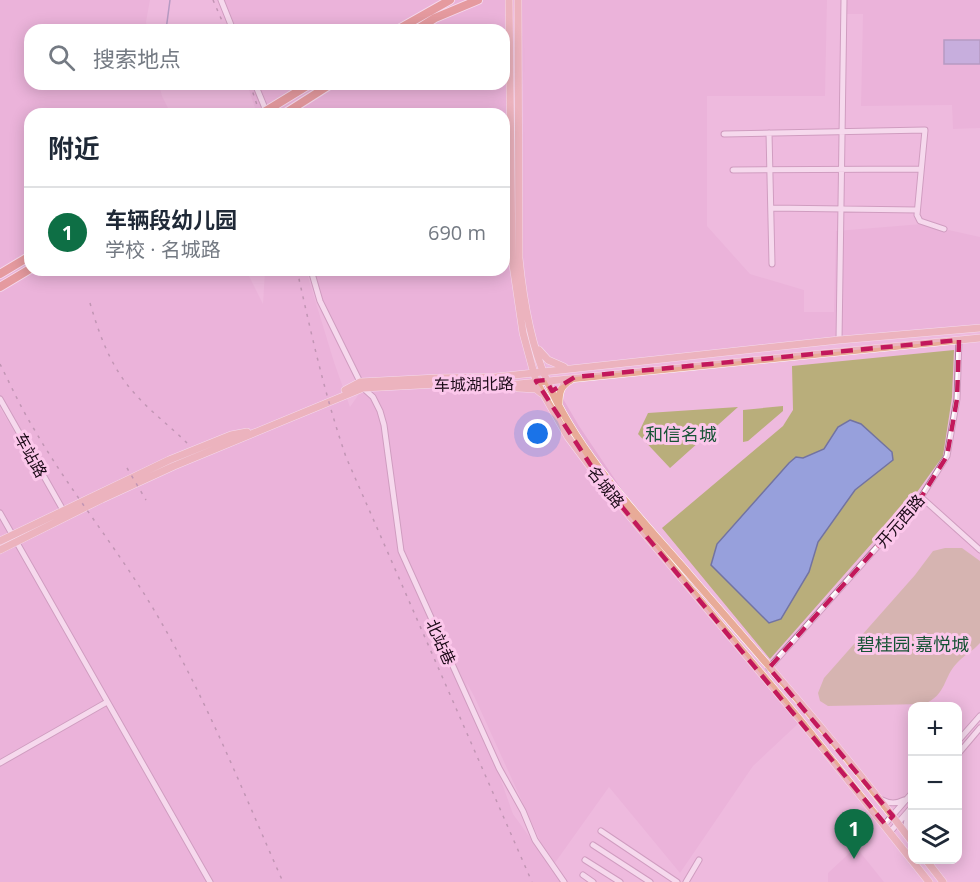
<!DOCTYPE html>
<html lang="zh">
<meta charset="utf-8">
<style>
body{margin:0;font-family:"Open Sans","Noto Sans SC",sans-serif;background:#f2f2f3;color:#1f2937}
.controls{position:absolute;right:18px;bottom:18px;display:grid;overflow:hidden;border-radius:12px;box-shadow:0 3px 15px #0003}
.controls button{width:54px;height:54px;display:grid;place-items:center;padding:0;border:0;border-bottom:2px solid #e0e1e3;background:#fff;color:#1f2937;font:30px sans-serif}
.you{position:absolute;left:538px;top:434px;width:21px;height:21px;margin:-15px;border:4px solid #fff;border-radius:50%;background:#1a73e8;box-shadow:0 0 0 9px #1a73e833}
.badge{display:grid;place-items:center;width:39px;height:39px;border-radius:50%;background:#0e6f45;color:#fff;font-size:20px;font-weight:700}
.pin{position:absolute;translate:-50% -50px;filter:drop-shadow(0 2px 3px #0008)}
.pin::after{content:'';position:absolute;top:32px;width:21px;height:18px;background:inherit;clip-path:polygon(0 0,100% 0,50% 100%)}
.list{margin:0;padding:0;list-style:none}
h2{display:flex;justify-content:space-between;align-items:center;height:78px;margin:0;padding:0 24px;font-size:26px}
h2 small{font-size:20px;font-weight:400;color:#747a83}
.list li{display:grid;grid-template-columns:39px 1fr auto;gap:18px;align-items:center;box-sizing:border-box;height:90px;padding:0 24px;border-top:2px solid #e0e1e3}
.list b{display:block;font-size:22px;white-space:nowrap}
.list p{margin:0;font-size:20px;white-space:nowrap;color:#747a83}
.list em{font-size:20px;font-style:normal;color:#747a83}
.icon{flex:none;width:33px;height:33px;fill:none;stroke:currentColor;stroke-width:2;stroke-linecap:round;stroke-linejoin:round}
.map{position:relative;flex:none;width:980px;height:882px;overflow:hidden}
.search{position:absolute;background:#fff;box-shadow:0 3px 15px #0003;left:24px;top:24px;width:486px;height:66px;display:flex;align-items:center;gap:15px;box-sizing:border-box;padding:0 21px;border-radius:18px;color:#747a83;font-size:22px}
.panel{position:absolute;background:#fff;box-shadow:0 3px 15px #0003;left:24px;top:108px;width:486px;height:168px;border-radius:18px}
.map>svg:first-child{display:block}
</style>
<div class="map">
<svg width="980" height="882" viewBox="0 0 980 882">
<rect width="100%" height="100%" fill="#eebade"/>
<path fill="#e6acd5" d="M 0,0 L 150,0 L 146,22 L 148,30 L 30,30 L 30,84 L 159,84 L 162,96 L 171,114 L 30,114 L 30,270 L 246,270 L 263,304 L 265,270 L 306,270 L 334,362 L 350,407 L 363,388 L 320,301 L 309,270 L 504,270 L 504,114 L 257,114 L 247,84 L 504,84 L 504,30 L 229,30 L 219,0 L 510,0 L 519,165 L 520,0 L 827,0 L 825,96 L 707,96 L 707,226 L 750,274 L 804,290 L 804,312 L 834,312 L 836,231 L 922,224 L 980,237 L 980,328 L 572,368 L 559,366 L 542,352 L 549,375 L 579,426 L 641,518 L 801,721 L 753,766 L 680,873 L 609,787 L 552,867 L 474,696 L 466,682 L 513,814 L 562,882 L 0,882 L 0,408 L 50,490 L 0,399 Z
M 844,0 L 980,0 L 980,128 L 953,129 L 952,105 L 861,106 L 863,14 L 844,14 Z
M 856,847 L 884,882 L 828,882 L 828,873 Z"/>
<path fill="#b9ae7b" d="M 954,350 L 952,397 L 943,456 L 917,492 L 770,659 L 662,528 L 783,426 L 793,410 L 792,366 Z
M 783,406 L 783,411 L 748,441 L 743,442 L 743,410 Z
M 738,407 L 670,468 L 638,434 L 648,413 Z
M 945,548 L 962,548 L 980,561 L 980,643 C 973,651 964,655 957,663 C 943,677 947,695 924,704 L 828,706 L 820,701 L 818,693 L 824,678 L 915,575 L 933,551 Z"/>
<path fill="#97a0dc" stroke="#7273a1" stroke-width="1.5" d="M 944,40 L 980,40 L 980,64 L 944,64 Z
M 850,420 L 861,424 L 892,452 L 893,460 L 855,490 L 818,542 L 809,572 L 781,619 L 769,623 L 711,565 L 717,544 L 789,463 L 796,457 L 803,458 L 824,449 L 838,427 Z"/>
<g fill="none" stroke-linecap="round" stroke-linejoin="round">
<path stroke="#7273a1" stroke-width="1.5" d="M 166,30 L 170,0
M 153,88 L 154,84"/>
<g stroke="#ab7a9c" stroke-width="7">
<path id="minor" d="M 221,0 L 233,30
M 255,84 L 267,113
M 769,133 L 772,264
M 724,134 L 925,130 L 917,215 L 920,221 L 944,229
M 733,170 L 921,169
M 771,208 L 917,210
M 311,270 L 320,301 L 363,388 L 373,397 L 380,411 L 384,425 L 401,551 L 499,768 L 523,811 L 535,840 L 564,882
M 839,340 L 844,0
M 0,399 L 63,510
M 921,497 L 980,550
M 0,513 L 210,882
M 769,668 L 920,499 L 947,456 L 957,399 L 959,340
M 958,741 L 980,716
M 958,754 L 980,728
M 0,763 L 107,702
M 882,800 C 890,804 896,804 904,800
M 908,813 L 906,826 L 909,836
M 885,824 L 912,793
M 601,831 L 677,882
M 890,832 L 912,807
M 593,845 L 650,882
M 585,860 L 620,882
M 583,875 L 593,882
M 686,882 L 699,860"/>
</g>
<g stroke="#fff" stroke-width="8">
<path id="major" d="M 509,0 L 512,258 L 523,333 L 536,381 L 568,437 L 603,484 L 801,721 L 929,882
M 518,0 L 519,258 C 523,299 530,343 547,381 C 579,455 637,514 689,574 C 765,662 843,749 912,842
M 539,350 L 548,360 L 564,367
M 518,388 L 536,389 L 541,393
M 345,390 L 360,382 L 437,378 L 496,377 L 839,340 L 980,328
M 559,403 C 559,392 561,385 571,380
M 0,541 L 169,460 L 231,435 L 247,432
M 0,550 L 102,499 L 174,466 L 363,388 L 438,384 L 509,385 L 980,338
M 926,860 L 943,882"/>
</g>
<g stroke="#fff" stroke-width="10">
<path id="highway" d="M 397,30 L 450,0
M 416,30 L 435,18 L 478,0
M 284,114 L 331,84
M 0,274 L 30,256
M 0,287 L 30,269"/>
</g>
<use href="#minor" stroke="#fff" stroke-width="5"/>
<use href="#major" stroke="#e8ab98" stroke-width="7"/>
<use href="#highway" stroke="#d97353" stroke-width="8"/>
<path stroke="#8c6882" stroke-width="1.5" stroke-dasharray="3 6" stroke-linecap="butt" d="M 213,0 L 226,30
M 250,84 L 260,114
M 297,270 C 311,333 325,396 346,457 L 532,882
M 90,303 C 100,337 111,368 136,395 C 151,412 171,427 187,443
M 0,364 C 11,386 21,408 34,429 C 71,493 119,550 157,615 C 207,700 243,792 283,882
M 127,468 L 146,500"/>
<g stroke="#fff" stroke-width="10" stroke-linecap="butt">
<path id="highway-bridge" d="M 261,114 L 310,84"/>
</g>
<use href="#highway-bridge" stroke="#d97353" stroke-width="8"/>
</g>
<path d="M0 0H980V882H0ZM 959,340 L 957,399 L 947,456 L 920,499 L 769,668 L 893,816 L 885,824 L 603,484 L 536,381 L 546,380 L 552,391 L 575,377 Z" fill="#eebade" fill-opacity=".55" fill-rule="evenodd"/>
<path fill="none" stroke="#c2185b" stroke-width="4.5" stroke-dasharray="12 8" stroke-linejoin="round" d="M 959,340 L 957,399 L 947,456 L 920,499 L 769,668 L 893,816 L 885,824 L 603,484 L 536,381 L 546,380 L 552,391 L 575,377 Z"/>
<g text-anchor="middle" stroke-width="6" stroke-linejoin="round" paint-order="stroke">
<g font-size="16" fill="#1b0a17" stroke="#fcc7eb">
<text transform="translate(474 384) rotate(-1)" y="6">车城湖北路</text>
<text transform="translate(31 455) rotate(61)" y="6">车站路</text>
<text transform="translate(606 487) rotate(51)" y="6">名城路</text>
<text transform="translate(900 521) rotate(-49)" y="6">开元西路</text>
<text transform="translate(441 642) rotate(66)" y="6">北站巷</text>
</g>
<g font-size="18" fill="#165335" stroke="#fcc7eb">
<text x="681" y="441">和信名城</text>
<text x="913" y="651">碧桂园·嘉悦城</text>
</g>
</g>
</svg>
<div class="controls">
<button>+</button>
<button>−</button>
<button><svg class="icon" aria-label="layers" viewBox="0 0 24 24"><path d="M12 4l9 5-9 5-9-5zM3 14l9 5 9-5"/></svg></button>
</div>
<div class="you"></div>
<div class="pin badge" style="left:854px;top:859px">1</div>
<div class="search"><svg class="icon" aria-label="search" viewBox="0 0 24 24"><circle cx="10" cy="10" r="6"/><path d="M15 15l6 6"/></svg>搜索地点</div>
<section class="panel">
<h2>附近<small></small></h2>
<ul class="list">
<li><span class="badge">1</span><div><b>车辆段幼儿园</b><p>学校 · 名城路</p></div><em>690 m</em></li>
</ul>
</section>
</div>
